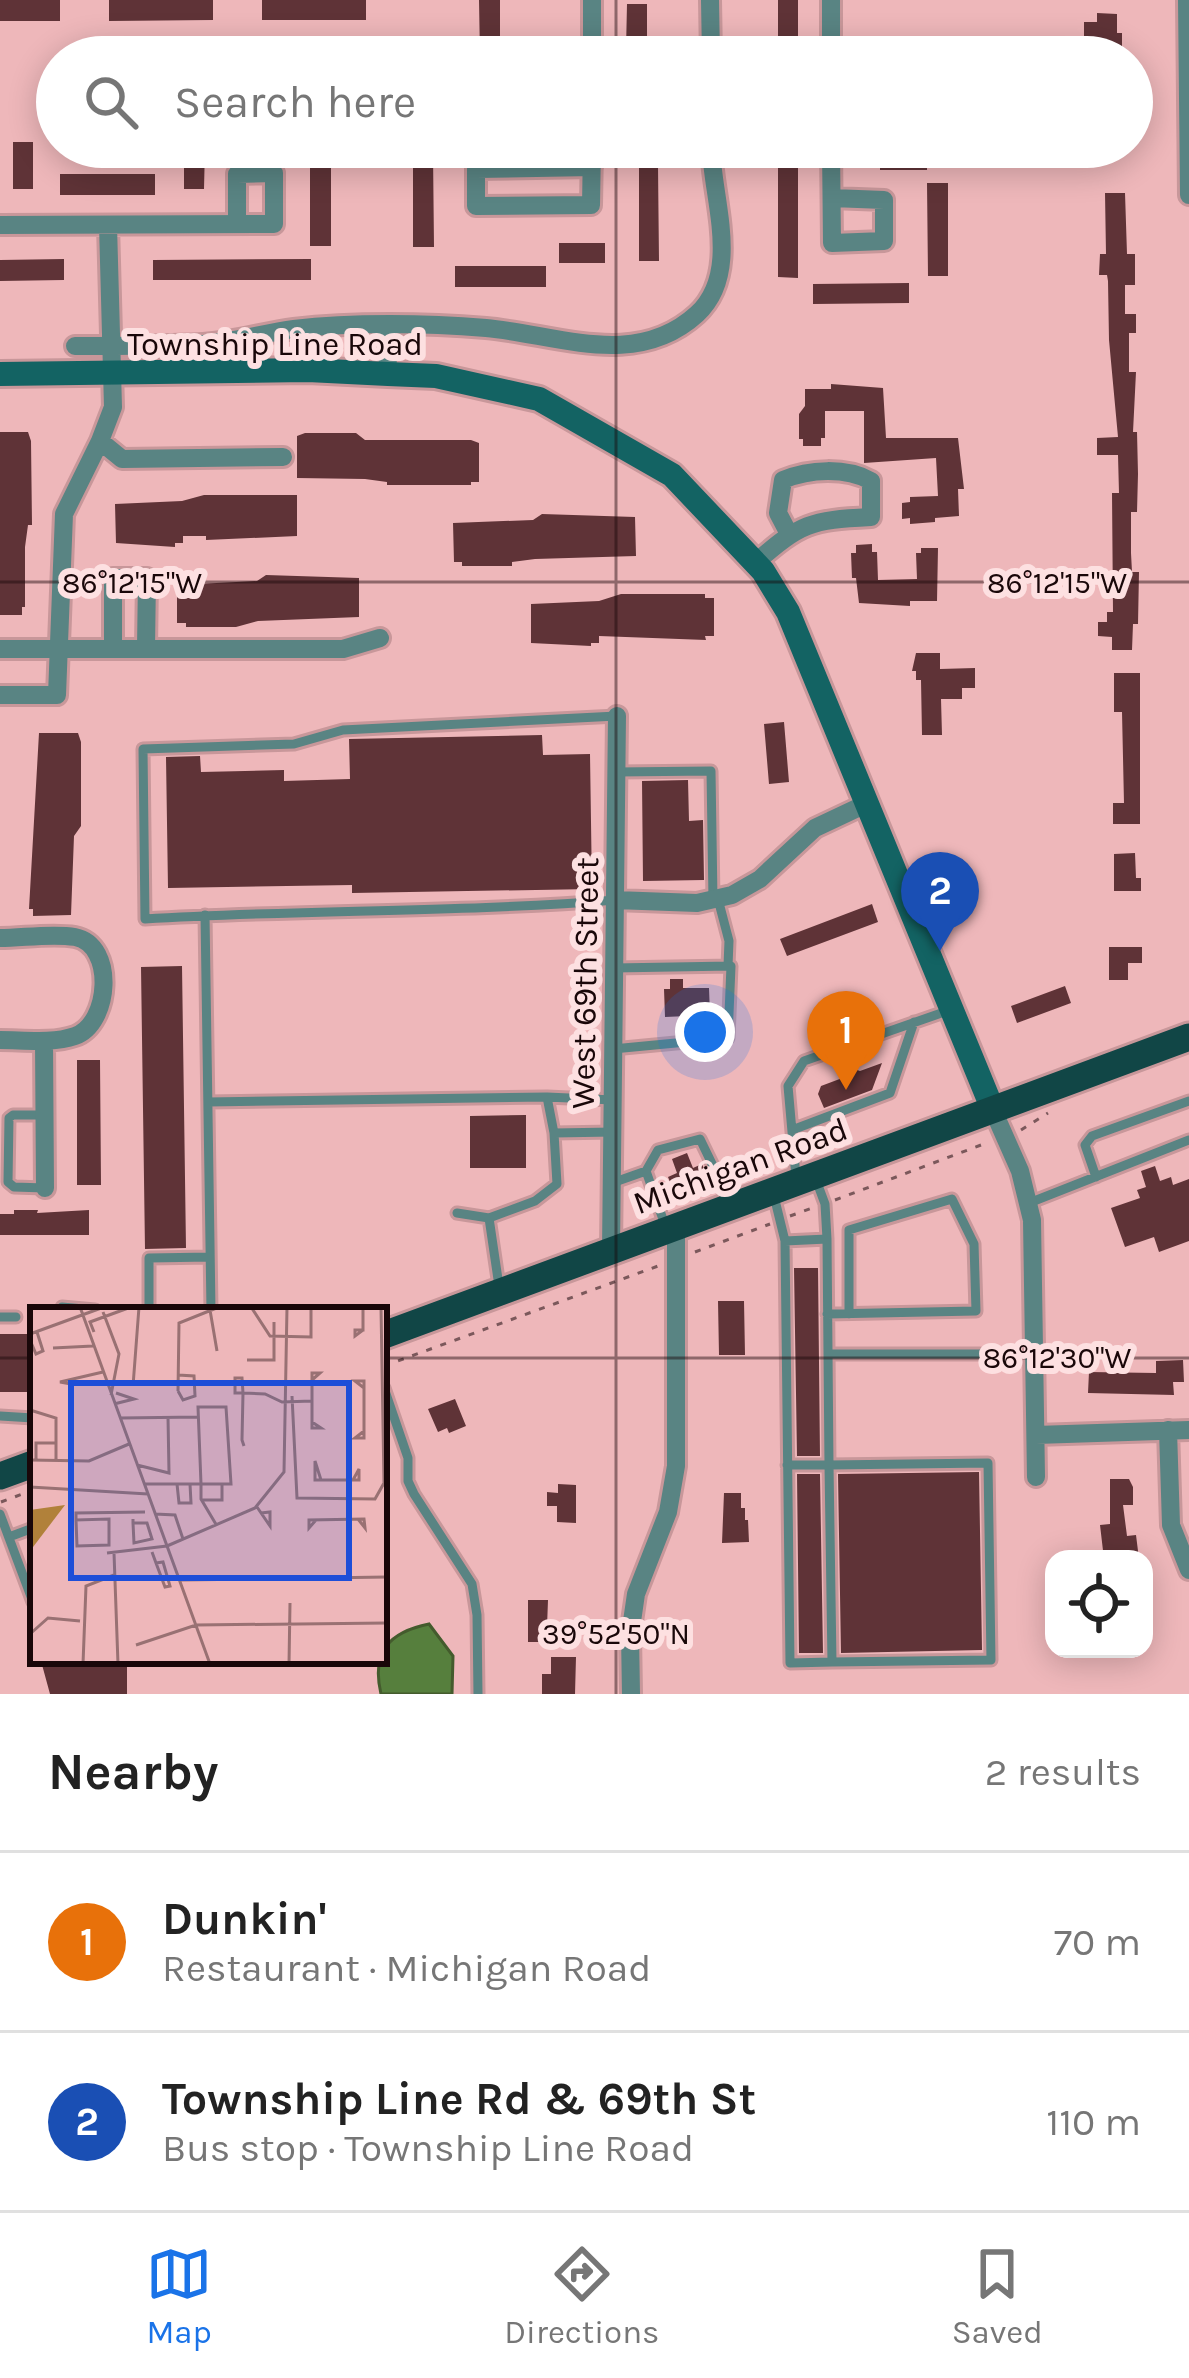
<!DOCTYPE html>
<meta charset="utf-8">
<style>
body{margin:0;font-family:Karla,sans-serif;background:#f6f6f6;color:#222}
.controls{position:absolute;right:36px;bottom:36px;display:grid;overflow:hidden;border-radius:24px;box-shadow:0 6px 30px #0003}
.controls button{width:108px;height:108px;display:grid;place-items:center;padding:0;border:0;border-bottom:3px solid #e0e0e0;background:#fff;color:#222;font:60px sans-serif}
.you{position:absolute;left:705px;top:1032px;width:42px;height:42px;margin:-30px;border:9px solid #fff;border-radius:50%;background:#1a73e8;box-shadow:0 0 0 18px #1a73e833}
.badge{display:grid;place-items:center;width:78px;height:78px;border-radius:50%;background:#1a73e8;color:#fff;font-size:39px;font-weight:700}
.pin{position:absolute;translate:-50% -99px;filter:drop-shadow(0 3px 6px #0008)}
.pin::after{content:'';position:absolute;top:63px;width:42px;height:36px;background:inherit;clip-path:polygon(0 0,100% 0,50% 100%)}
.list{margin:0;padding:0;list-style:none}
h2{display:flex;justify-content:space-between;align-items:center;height:156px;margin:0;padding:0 48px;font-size:51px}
h2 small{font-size:39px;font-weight:400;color:#767676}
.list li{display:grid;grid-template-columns:78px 1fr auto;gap:36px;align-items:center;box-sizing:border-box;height:180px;padding:0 48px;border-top:3px solid #e0e0e0}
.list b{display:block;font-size:45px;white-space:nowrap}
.list p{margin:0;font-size:39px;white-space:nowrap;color:#767676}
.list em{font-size:39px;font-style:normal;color:#767676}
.icon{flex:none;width:66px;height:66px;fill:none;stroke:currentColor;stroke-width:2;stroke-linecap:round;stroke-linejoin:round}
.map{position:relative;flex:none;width:1189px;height:1694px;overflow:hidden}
.search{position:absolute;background:#fff;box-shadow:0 6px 30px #0003;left:36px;right:36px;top:36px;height:132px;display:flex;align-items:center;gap:30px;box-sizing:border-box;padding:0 42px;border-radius:66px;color:#767676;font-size:45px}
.sheet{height:516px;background:#fff}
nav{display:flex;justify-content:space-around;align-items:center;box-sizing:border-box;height:168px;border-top:3px solid #e0e0e0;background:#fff;font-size:33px;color:#767676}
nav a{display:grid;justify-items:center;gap:6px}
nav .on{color:#1a73e8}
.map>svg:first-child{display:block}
</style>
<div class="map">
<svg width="1189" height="1694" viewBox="0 0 1189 1694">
<rect width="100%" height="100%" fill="#eeb7ba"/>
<path fill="#567f3d" stroke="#445b2d" stroke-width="3" d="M 429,1624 L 453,1656 L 452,1694 L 381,1694 C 371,1652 389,1632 429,1624 Z"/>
<path fill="#5f3337" d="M 0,0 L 60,0 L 60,21 L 0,21 Z
M 109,0 L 213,0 L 213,20 L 109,21 Z
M 262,0 L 366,0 L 366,20 L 262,20 Z
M 479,0 L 500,0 L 500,57 L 480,57 Z
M 778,0 L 798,0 L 798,44 L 778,44 Z
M 627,4 L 647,4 L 647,50 L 626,50 Z
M 1097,13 L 1117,14 L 1117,33 L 1122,33 L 1122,57 L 1096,56 L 1097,44 L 1084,44 L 1084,22 L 1097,22 Z
M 13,142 L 33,142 L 33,189 L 13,189 Z
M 184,147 L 205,147 L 204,189 L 184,189 Z
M 778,147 L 798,147 L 798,278 L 778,277 Z
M 880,149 L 927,150 L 927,170 L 880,170 Z
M 310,151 L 331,151 L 331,246 L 310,246 Z
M 413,153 L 433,153 L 434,247 L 413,247 Z
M 639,166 L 658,166 L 659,261 L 639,261 Z
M 60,174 L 155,174 L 155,195 L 60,195 Z
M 927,183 L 948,183 L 948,276 L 928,276 Z
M 1105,193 L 1125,193 L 1127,254 L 1135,254 L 1135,285 L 1125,285 L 1125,314 L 1136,314 L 1136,333 L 1129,333 L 1129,372 L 1136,372 L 1133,432 L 1137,432 L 1138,474 L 1137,512 L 1131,512 L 1131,553 L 1132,572 L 1139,572 L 1138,624 L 1133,624 L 1132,650 L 1112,650 L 1112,637 L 1098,636 L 1098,622 L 1107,622 L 1107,612 L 1113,612 L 1112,493 L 1119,493 L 1118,455 L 1097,455 L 1097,438 L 1118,437 L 1109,340 L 1108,281 L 1107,275 L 1099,275 L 1100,254 L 1106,254 Z
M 559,243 L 605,243 L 605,263 L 559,263 Z
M 64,259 L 64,280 L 0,281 L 0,260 Z
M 311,259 L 311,280 L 153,280 L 153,260 Z
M 455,266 L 546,266 L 546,287 L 455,287 Z
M 909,283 L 909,303 L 813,304 L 813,284 Z
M 831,384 L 883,388 L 886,438 L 958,438 L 964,489 L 958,489 L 959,516 L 935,518 L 935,522 L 910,524 L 910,518 L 902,519 L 902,503 L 910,502 L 910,497 L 938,496 L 936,458 L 864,463 L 864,411 L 825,411 L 825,438 L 821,438 L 821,446 L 803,446 L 803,439 L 799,439 L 799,414 L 805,406 L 805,389 L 831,389 Z
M 0,432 L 28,432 L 31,441 L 32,525 L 28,525 L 25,547 L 25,607 L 22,607 L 22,615 L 0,615 Z
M 305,433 L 356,433 L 365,440 L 471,440 L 479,443 L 479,482 L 471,482 L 471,485 L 387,485 L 387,482 L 365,479 L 297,478 L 297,436 Z
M 204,495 L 297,495 L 297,536 L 206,540 L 206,536 L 183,536 L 183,543 L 175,543 L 175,547 L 116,543 L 115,504 L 182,501 Z
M 542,514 L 635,517 L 636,556 L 535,559 L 512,562 L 512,566 L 462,566 L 462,562 L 454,562 L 453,523 L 533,520 Z
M 872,544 L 872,552 L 877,552 L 878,580 L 917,579 L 916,553 L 921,553 L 921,548 L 938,548 L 937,601 L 910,601 L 910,606 L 859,603 L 856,578 L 852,578 L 851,553 L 856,553 L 856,545 Z
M 266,575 L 359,578 L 359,617 L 258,621 L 236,627 L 186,627 L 186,623 L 177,623 L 177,585 L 257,581 Z
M 621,594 L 705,594 L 705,598 L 714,598 L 714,636 L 705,636 L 706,640 L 599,636 L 599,643 L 591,643 L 591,646 L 531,643 L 531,604 L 599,601 Z
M 916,653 L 940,653 L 940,669 L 975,668 L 975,688 L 962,688 L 962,699 L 941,699 L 942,735 L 922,735 L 921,680 L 916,680 L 916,671 L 912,671 Z
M 1114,673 L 1140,673 L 1140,824 L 1113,824 L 1113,803 L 1124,803 L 1122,712 L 1114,712 Z
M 784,722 L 789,782 L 769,784 L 764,724 Z
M 39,733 L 78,733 L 81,742 L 81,826 L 74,836 L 71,915 L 33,916 L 33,909 L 29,909 Z
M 542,735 L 543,755 L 590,754 L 592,889 L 352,893 L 352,885 L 168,888 L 166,757 L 200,756 L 201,772 L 284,770 L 284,781 L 350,779 L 349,739 Z
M 688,780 L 689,821 L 703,820 L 704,880 L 643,881 L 642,781 Z
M 1135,853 L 1136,878 L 1141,878 L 1141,891 L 1114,891 L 1114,854 Z
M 872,904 L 878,922 L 787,956 L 780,939 Z
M 1109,947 L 1142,947 L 1142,963 L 1128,963 L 1128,980 L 1109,980 Z
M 182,966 L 186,1248 L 145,1249 L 141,967 Z
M 670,979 L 683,979 L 683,988 L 709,988 L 710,1015 L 665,1017 L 664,989 L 670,989 Z
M 1065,986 L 1071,1003 L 1017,1023 L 1011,1006 Z
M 77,1060 L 100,1060 L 101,1185 L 77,1185 Z
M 882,1063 L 872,1090 L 824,1108 L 818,1094 L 821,1086 L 853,1074 L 854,1069 L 860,1071 Z
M 526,1115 L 526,1168 L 470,1168 L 470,1116 Z
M 687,1153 L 693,1168 L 702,1164 L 708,1179 L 674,1192 L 668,1177 L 677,1173 L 672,1159 Z
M 1155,1166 L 1160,1181 L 1171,1177 L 1173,1185 L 1189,1179 L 1189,1241 L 1159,1252 L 1154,1237 L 1125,1247 L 1111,1208 L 1140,1198 L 1137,1190 L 1146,1187 L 1141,1171 Z
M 14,1210 L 38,1210 L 37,1213 L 89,1210 L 89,1235 L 0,1235 L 0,1214 L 14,1214 Z
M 794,1268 L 818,1268 L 820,1456 L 797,1456 Z
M 718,1301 L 744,1301 L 745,1355 L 719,1355 Z
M 0,1334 L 33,1334 L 33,1392 L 0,1392 Z
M 1183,1360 L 1184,1382 L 1173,1382 L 1174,1395 L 1088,1393 L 1089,1372 L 1156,1373 L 1156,1361 Z
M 455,1399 L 466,1426 L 449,1433 L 447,1428 L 438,1432 L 428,1409 Z
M 979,1472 L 982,1650 L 841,1653 L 838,1474 Z
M 797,1474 L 820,1474 L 823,1653 L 799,1653 Z
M 1110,1479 L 1129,1479 L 1133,1487 L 1133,1505 L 1123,1505 L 1127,1536 L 1136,1535 L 1139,1559 L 1104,1559 L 1100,1525 L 1110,1524 Z
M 558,1484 L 576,1485 L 576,1523 L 557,1522 L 557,1506 L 547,1506 L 547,1492 L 558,1493 Z
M 724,1493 L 741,1493 L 741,1508 L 745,1508 L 745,1520 L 748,1520 L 749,1542 L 722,1543 Z
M 528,1600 L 548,1600 L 547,1627 L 555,1627 L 555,1642 L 528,1642 Z
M 551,1657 L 576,1657 L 575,1694 L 542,1694 L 542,1674 L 551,1674 Z
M 41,1661 L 127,1661 L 127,1694 L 50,1694 Z"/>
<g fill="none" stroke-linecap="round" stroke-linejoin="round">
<g stroke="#c8979a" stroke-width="15">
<path id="service" d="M 617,772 L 711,771 L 713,900
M 718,899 L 729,941 L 728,966
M 615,900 C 459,913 302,909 145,919 L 143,749 L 294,744 L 343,730 L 617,716
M 205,915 L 211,1310
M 613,1049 L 728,1038 L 731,966 L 614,968
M 547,1097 L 613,1100
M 208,1102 L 547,1097 L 554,1133 L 557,1184 L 535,1201 L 489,1218 L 499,1286
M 44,1115 L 13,1115 L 9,1118 L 8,1182 L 14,1187 L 45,1188
M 792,1130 L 890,1093 L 914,1022
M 554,1133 L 613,1132
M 796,1177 L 788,1086 L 804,1061 L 950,1010
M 1096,1177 L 1085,1145 L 1092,1136 L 1189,1101
M 612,1183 L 646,1171
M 774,1196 L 785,1241 L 827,1239 L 825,1204 L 815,1177
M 1029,1203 L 1189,1140
M 457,1213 L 489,1218
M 665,1225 L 646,1171 L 658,1150 L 700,1139 L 730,1201
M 785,1241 L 790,1663 L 832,1662 L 829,1465 L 988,1463 L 991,1660 L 832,1662
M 62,1310 L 62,1307 L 95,1310
M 149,1310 L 149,1258 L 210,1257
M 827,1314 L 976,1311 L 974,1244 L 952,1199 L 849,1230 L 849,1314
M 0,1317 L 16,1317
M 828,1354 L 980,1354
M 384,1388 L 408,1458 L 408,1481 L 414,1494 L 472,1584 L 477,1615 L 478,1694
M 0,1416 L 33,1418
M 787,1465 L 829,1465 L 827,1239
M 0,1514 L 33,1602
M 9,1537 L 33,1528"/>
</g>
<g stroke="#c8979a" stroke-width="24">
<path id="minor" d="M 592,0 L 592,57
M 710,0 L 711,57
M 831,0 L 831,57
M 1187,0 L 1189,195
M 831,147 L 832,243 L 884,241 L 884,200 L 832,198
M 592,167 L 476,169 L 476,206 L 591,205 L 592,147
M 0,225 L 274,224 L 274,173 L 237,174 L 237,224
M 387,327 L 388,374
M 75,346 C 118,346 161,346 203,344 C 234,342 264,333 294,329 C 352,322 427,323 486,328 C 556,334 636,370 697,314 C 742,272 712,199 711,147
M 100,441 L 122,459 L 283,457
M 755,563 C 801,523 810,520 871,517 L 871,481 C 846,467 809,469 783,480 L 778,513 L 789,534
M 113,648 L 113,578 L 147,578 L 146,648
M 0,649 L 343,649 L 380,638
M 0,695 L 57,695 L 64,514 L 100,441 L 113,407 L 108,225
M 615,900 L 697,903 L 732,895 L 760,879 L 815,828 L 868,803
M 0,938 C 23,938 52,933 75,937 C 116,945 110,1024 75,1036 C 52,1044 24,1040 0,1040
M 44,1041 L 45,1188
M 993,1110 L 1020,1171 L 1032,1220 L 1036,1477
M 611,1250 L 617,716
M 1168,1430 L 1171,1525 L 1189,1570
M 1036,1435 L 1189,1430
M 631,1694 L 630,1635 L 636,1594 L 668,1512 L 676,1466 L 676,1227"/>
</g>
<g stroke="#c8979a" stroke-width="30">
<path id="secondary" d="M 0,374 L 308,370 L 388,374 L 436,376 L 539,399 L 672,475 L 763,571 L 788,612 L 993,1110"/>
</g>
<g stroke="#c8979a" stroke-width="33">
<path id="primary" d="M 384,1335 L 1189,1037
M 0,1476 L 33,1464"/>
</g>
<path stroke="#7b585b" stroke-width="3" stroke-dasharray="6 9" stroke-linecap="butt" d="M 1021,1130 L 1048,1113
M 835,1200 L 989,1142
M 790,1216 L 815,1207
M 695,1252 L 770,1224
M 384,1366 L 658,1266
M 1,1502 L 33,1490"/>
<use href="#service" stroke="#598483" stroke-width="9"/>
<use href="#minor" stroke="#598483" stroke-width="18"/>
<use href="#secondary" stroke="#136363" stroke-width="24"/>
<use href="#primary" stroke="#114646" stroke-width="27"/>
</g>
<path fill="none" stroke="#190709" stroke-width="3" stroke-opacity="0.45" d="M 616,0 L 616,57M 616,147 L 616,1694M 0,582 L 1189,582M 0,1358 L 33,1358M 384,1358 L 1189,1358"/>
<g text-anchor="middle" stroke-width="12" stroke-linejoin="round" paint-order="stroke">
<g font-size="33" fill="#190709" stroke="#fde0e1">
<text x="275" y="355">Township Line Road</text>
<text transform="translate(584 983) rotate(-89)" y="12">West 69th Street</text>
<text transform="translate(740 1165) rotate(-20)" y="12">Michigan Road</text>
</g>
</g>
<g transform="translate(30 1307)">
<rect width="357" height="357" fill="#eeb7ba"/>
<path d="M 35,198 L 0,244 L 0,203 Z" fill="#b1813a"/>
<path fill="none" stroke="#997173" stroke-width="3" d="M 50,0 L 180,357M 221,0 L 240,29 L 281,30 L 281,0M 180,3 L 187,44M 73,5 L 89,47 L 81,88M 333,23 L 325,29 L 325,23 L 333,23 L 333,0M 64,25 L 60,15 L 101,0M 0,27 L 74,0M 0,33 L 6,47 L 13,44 L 7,25M 23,41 L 63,39M 217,53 L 244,53 L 244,15M 282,73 L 290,66 L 282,66 L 282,121 L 291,121 L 282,115M 41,77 L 30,75 L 73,65M 103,79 L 109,0M 148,84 L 149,16 L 189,0M 148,84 L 153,93 L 165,89 L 164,69 L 148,68M 262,89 L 267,191 L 345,192 L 354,176 L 351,0M 84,97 L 104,92 L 86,86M 0,103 L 26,111 L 26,153M 90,111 L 169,110M 334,124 L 325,131 L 334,131 L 334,74 L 325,74 L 334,81M 214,139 L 212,133 L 213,86 L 212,71 L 205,71 L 205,86 L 213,86 L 235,87 L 252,95 L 282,94M 0,153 L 59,154 L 99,137M 6,153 L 6,136 L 27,136M 107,158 L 139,166 L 138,110M 291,173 L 285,154 L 285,173 L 329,173 L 329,162 L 323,173M 114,177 L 201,177 L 196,100 L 168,100 L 171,177 L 171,192 L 187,219M 147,177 L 149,196 L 161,196 L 160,177M 0,180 L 118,187M 171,193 L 192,193 L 192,177M 227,200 L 240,219 L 240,205 L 231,206M 125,207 L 145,208 L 153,232M 46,213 L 47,239 L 79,238 L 79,212 L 46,213 L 46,206 L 115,205M 286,213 L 279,221 L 279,213 L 334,212 L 335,221 L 328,212M 103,216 L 117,216 L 122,232 L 104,236 L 103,216 L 103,212M 137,239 L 225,201 L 254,165 L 257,0M 122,245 L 126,256 L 135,280 L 140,279 L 133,255 L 126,256M 77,246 L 137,239M 84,246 L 88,357M 150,273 L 357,270M 0,327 L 18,311 L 50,314M 106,338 L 166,318 L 357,316M 53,357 L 56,279 L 84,268M 259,357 L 260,296"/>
<path fill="#1d4ed8" fill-opacity="0.15" stroke="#1d4ed8" stroke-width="6" d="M 41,76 L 319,76 L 319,271 L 41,271 Z"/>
<rect width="357" height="357" fill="none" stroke="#190709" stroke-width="6"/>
</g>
<g font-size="30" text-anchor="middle" fill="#190709" stroke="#fde0e1" stroke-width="12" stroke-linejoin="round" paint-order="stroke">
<text x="1057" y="593">86°12'15"W</text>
<text x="132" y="593">86°12'15"W</text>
<text x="1057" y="1368">86°12'30"W</text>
<text x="616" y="1644">39°52'50"N</text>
</g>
</svg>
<div class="controls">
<button><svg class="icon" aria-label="locate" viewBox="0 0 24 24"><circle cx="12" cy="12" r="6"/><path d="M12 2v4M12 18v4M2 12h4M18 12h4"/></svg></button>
</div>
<div class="you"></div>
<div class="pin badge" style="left:846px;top:1090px;background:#e8710a">1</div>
<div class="pin badge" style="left:940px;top:951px;background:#1a4fb4">2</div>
<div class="search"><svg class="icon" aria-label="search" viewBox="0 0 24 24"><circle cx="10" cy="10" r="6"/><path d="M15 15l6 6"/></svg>Search here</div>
</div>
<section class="sheet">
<h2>Nearby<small>2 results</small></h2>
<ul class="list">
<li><span class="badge" style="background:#e8710a">1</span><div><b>Dunkin'</b><p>Restaurant · Michigan Road</p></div><em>70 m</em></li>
<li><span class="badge" style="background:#1a4fb4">2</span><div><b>Township Line Rd &amp; 69th St</b><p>Bus stop · Township Line Road</p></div><em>110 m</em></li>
</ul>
</section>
<nav>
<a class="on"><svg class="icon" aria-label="map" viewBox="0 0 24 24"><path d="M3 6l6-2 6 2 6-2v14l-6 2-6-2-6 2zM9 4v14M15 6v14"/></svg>Map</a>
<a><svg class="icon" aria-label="directions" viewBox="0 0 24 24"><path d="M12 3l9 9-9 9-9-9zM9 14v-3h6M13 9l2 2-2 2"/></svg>Directions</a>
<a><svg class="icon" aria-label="saved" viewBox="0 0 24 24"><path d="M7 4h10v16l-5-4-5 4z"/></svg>Saved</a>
</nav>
